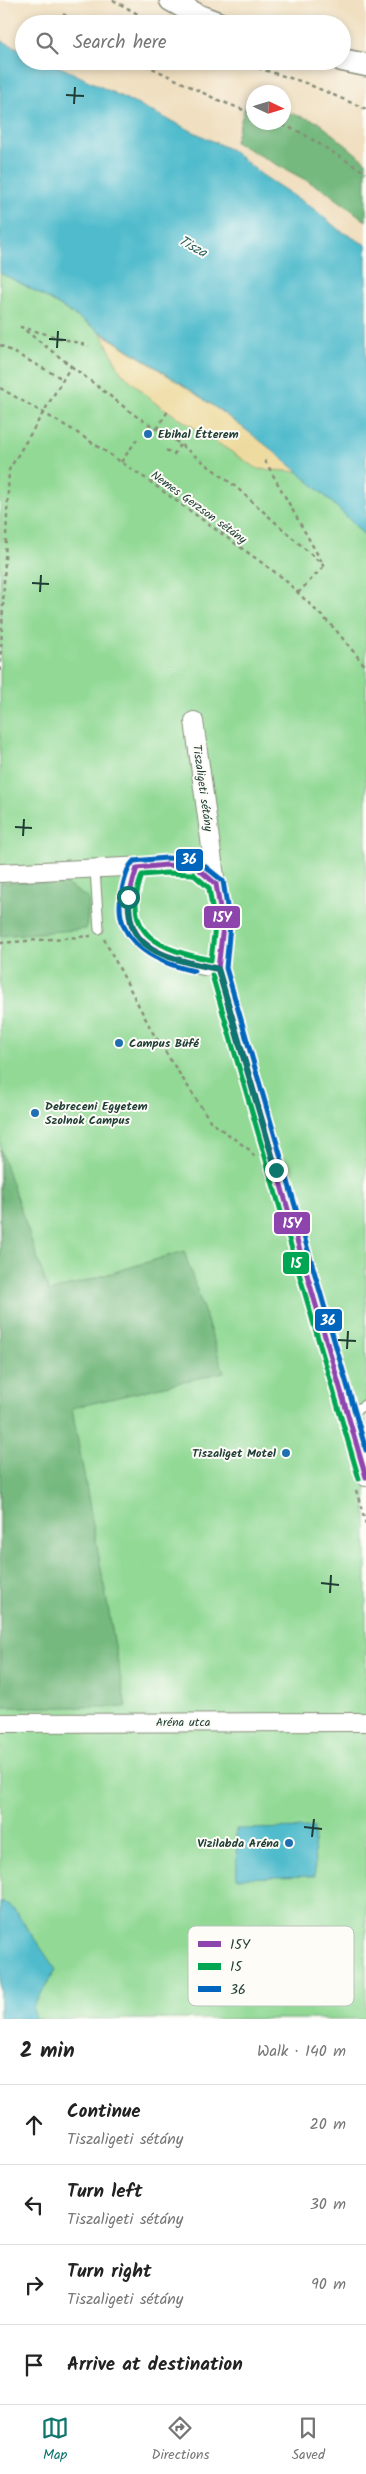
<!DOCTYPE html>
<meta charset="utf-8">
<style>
body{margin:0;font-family:Kalam,sans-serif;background:#f6f6f6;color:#222}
.compass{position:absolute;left:246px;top:85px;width:45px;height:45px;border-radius:50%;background:#fff;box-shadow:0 2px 8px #0003;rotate:94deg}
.stop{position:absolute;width:15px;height:15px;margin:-11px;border:4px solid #0f766e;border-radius:50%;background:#fff}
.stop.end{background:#0f766e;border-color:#fff;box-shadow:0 1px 5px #0008}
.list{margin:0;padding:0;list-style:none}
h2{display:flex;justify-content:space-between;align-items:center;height:65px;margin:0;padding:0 20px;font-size:21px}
h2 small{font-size:16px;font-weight:400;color:#767676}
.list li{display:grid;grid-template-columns:32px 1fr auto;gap:15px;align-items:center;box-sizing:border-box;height:80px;padding:0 20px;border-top:1px solid #e0e0e0}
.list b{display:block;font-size:19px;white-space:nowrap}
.list p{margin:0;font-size:16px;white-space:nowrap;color:#767676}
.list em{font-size:16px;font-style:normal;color:#767676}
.icon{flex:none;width:28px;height:28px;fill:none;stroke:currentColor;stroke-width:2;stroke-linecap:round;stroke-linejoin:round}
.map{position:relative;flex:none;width:366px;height:2019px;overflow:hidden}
.search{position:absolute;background:#fff;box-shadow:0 2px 8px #0003;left:15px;right:15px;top:15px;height:55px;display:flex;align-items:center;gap:12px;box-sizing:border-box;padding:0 18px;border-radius:28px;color:#767676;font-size:19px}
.sheet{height:385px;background:#fff}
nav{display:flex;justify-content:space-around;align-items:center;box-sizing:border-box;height:70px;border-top:1px solid #e0e0e0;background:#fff;font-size:14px;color:#767676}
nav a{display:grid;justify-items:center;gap:2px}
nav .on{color:#0f766e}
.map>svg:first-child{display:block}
</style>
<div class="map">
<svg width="366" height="2019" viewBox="0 0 366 2019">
<rect width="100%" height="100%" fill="#fdfcf7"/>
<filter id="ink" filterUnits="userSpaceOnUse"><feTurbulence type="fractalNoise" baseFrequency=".02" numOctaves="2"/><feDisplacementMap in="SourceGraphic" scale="10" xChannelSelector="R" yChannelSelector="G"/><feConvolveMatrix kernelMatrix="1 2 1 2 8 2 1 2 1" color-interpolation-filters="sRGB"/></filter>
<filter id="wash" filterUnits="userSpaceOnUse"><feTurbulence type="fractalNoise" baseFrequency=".0096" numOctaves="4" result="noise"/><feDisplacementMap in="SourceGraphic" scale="20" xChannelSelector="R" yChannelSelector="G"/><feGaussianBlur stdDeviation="1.12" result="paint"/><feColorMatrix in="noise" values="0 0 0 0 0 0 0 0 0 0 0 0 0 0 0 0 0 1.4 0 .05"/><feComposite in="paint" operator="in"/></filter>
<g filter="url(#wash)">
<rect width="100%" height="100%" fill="#f0dfc0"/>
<path fill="#91d994" stroke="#588b64" d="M 0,273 C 41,292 79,319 118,343 C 207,399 294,459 366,537 L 366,2019 L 0,2019 Z"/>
<path fill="#74b97e" stroke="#4a7b59" d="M 247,99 L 253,101 L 254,122 L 284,122 L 284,111 L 318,122 L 366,162 L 366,221 L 326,191 L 235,142 Z
M 63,882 L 89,899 L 86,929 L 0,936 L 0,883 Z
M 0,1149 L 49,1292 L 184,1251 L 224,1372 L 72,1408 L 126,1707 L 0,1707 Z"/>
<path fill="#eeda9e" stroke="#868c69" d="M 101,333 C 172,377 236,419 301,472 L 258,469 L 154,402 L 121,372 Z"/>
<path fill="#50bbcc" stroke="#387c80" d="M 0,40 L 24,51 L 24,61 L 48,61 L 233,151 L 262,175 L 314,209 L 339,230 L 366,245 L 366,537 C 293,458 207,399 117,342 C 79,318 41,292 0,273 Z
M 314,1828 L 315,1876 L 237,1878 L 236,1829 Z
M 0,1901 L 14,1909 L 56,1970 L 33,2007 L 35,2019 L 0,2019 Z"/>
</g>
<g filter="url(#ink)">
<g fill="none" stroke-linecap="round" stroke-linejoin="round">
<g stroke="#888e7a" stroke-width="11">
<path id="service" d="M 137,868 L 128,897 L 132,926 L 149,949 L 176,960
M 95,870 L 99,929
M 348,1415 L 366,1404"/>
</g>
<g stroke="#888e7a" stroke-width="20">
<path id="minor" d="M 194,721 L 216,884
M 0,873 L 166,865 L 196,867 L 216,884 L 223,926 L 218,969 L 366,1477
M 176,960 L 218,969
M 0,1723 L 366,1722"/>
</g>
<g stroke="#888e7a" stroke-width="25">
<path id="tertiary" d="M 171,0 L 199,16 L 220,24
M 342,60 L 366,65"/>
</g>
<path stroke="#888e7a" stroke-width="2.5" stroke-dasharray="4 4" stroke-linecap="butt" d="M 113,0 L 155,24
M 63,14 L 79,24
M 138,61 L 218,100 L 254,114
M 235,61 L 303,82 L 366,109
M 275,122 L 300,132 L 366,173
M 0,345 L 63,379
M 71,366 L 136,416 L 173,439 L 236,487 L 324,566 L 264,459
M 0,388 L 73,430 L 142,476 L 283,578 L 335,629 L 366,667
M 157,429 L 168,411
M 166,450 L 174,454 L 180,445
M 121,462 L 138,438
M 298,593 L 324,566
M 0,671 L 9,470 L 71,366 L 21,327 L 89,346
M 104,939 L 153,1033 L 211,1122 L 251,1151 L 255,1158
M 0,943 L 91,936
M 356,1490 L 366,1524"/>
<use href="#service" stroke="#fff" stroke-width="9"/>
<use href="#minor" stroke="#fff" stroke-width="18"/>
<use href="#tertiary" stroke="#fff" stroke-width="22"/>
<g stroke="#fdfcf7" stroke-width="9">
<path id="bus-1" d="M 166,865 L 196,867 L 216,884 L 223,926 L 218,969 C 155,956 110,944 137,868 Z
M 218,969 L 366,1477"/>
</g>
<g stroke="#fdfcf7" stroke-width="9">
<path id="bus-2" d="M 166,873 L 193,874 L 209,888 L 215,926 L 211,960 C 161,950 120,935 142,875 Z
M 212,975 L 359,1479"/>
</g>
<g stroke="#fdfcf7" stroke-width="9">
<path id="bus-3" d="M 194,971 C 154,962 110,940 122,890 C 124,881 127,867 134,861 L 166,858 L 197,860 L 223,881 L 230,925 L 226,968 L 366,1450"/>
</g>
<use href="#bus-1" stroke="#8e44ad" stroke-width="5"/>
<use href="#bus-2" stroke="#00a651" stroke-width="5"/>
<use href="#bus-3" stroke="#0065bd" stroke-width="5"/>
</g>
</g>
<g fill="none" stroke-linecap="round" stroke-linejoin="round" filter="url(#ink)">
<path stroke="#0f766e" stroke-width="6" d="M 128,897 C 129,906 129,916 132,925 C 141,957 191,963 218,969 L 276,1170"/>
</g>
<path fill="none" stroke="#1f3d34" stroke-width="2" d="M 66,95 L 84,96M 74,104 L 75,87M 49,339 L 66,340M 57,348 L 58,331M 32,583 L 49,584M 40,592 L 41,575M 15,827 L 32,828M 23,836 L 24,819M 338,1340 L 356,1341M 347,1349 L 348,1331M 321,1583 L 339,1585M 330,1593 L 331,1575M 304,1827 L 322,1829M 312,1837 L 314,1819"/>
<g fill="#1f6fb2" stroke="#fdfcf7" stroke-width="2">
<circle cx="148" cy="434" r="5"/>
<circle cx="119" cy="1043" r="5"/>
<circle cx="35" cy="1113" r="5"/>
<circle cx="286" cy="1453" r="5"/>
<circle cx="289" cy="1843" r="5"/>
</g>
<g text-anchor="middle" stroke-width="4" stroke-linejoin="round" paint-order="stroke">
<g font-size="12" font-weight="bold" fill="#1f3d34" stroke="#fdfcf7" text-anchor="start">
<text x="158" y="438">Ebihal Étterem</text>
<text x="129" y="1047">Campus Büfé</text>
<text x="45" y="1110">Debreceni Egyetem<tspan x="45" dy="14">Szolnok Campus</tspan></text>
<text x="276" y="1457" text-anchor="end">Tiszaliget Motel</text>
<text x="279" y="1847" text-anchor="end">Vizilabda Aréna</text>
</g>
<g font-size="12" fill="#1f3d34" stroke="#fdfcf7">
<text transform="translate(199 507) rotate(36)" y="4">Nemes Gerzson sétány</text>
<text transform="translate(203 788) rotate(82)" y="4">Tiszaligeti sétány</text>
<text x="183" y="1726">Aréna utca</text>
</g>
<g font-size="14" font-style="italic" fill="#2e6362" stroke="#fdfcf7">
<text transform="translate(193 246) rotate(29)" y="5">Tisza</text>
</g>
</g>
<rect x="188" y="1926" width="166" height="80" rx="8" fill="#fdfcf7" stroke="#bac3bc" stroke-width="1"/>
<rect x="198" y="1941" width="23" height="6" fill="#8e44ad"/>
<rect x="198" y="1963" width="23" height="7" fill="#00a651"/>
<rect x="198" y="1986" width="23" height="6" fill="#0065bd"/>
<g font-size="14" fill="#1f3d34">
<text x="230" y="1949">15Y</text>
<text x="230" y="1971">15</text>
<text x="230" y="1994">36</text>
</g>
<g stroke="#fdfcf7" stroke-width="2">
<rect x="175" y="848" width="29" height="24" rx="5" fill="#0065bd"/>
<rect x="203" y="905" width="38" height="24" rx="5" fill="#8e44ad"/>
<rect x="273" y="1211" width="38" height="24" rx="5" fill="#8e44ad"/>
<rect x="282" y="1251" width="28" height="24" rx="5" fill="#00a651"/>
<rect x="314" y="1308" width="29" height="24" rx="5" fill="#0065bd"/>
</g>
<g font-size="14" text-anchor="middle" font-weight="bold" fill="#fff">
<text x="189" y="864">36</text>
<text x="222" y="922">15Y</text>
<text x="292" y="1228">15Y</text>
<text x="296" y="1268">15</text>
<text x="328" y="1325">36</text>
</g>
</svg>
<svg class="compass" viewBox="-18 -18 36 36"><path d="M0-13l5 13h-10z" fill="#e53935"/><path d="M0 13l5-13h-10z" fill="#767676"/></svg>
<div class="stop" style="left:128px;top:897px"></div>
<div class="stop end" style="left:276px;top:1170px"></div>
<div class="search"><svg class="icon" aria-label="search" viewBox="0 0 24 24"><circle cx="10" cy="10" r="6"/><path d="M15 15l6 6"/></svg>Search here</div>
</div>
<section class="sheet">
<h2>2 min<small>Walk · 140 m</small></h2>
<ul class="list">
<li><svg class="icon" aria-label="ahead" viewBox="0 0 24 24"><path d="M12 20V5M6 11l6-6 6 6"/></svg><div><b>Continue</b><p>Tiszaligeti sétány</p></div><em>20 m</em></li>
<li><svg class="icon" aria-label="left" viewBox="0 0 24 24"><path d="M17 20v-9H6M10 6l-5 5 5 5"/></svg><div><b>Turn left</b><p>Tiszaligeti sétány</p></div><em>30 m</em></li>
<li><svg class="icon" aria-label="right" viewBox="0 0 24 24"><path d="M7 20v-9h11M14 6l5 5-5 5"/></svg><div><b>Turn right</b><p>Tiszaligeti sétány</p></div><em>90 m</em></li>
<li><svg class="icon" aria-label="arrive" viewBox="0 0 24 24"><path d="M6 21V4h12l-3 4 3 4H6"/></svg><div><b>Arrive at destination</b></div></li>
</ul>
</section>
<nav>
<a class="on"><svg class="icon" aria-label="map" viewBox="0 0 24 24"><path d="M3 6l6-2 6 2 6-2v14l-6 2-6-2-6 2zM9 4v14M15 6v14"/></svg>Map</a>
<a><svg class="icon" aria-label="directions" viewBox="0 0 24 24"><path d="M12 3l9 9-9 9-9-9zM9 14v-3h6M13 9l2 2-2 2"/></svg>Directions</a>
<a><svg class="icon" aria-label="saved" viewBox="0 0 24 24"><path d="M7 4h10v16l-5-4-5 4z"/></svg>Saved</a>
</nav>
